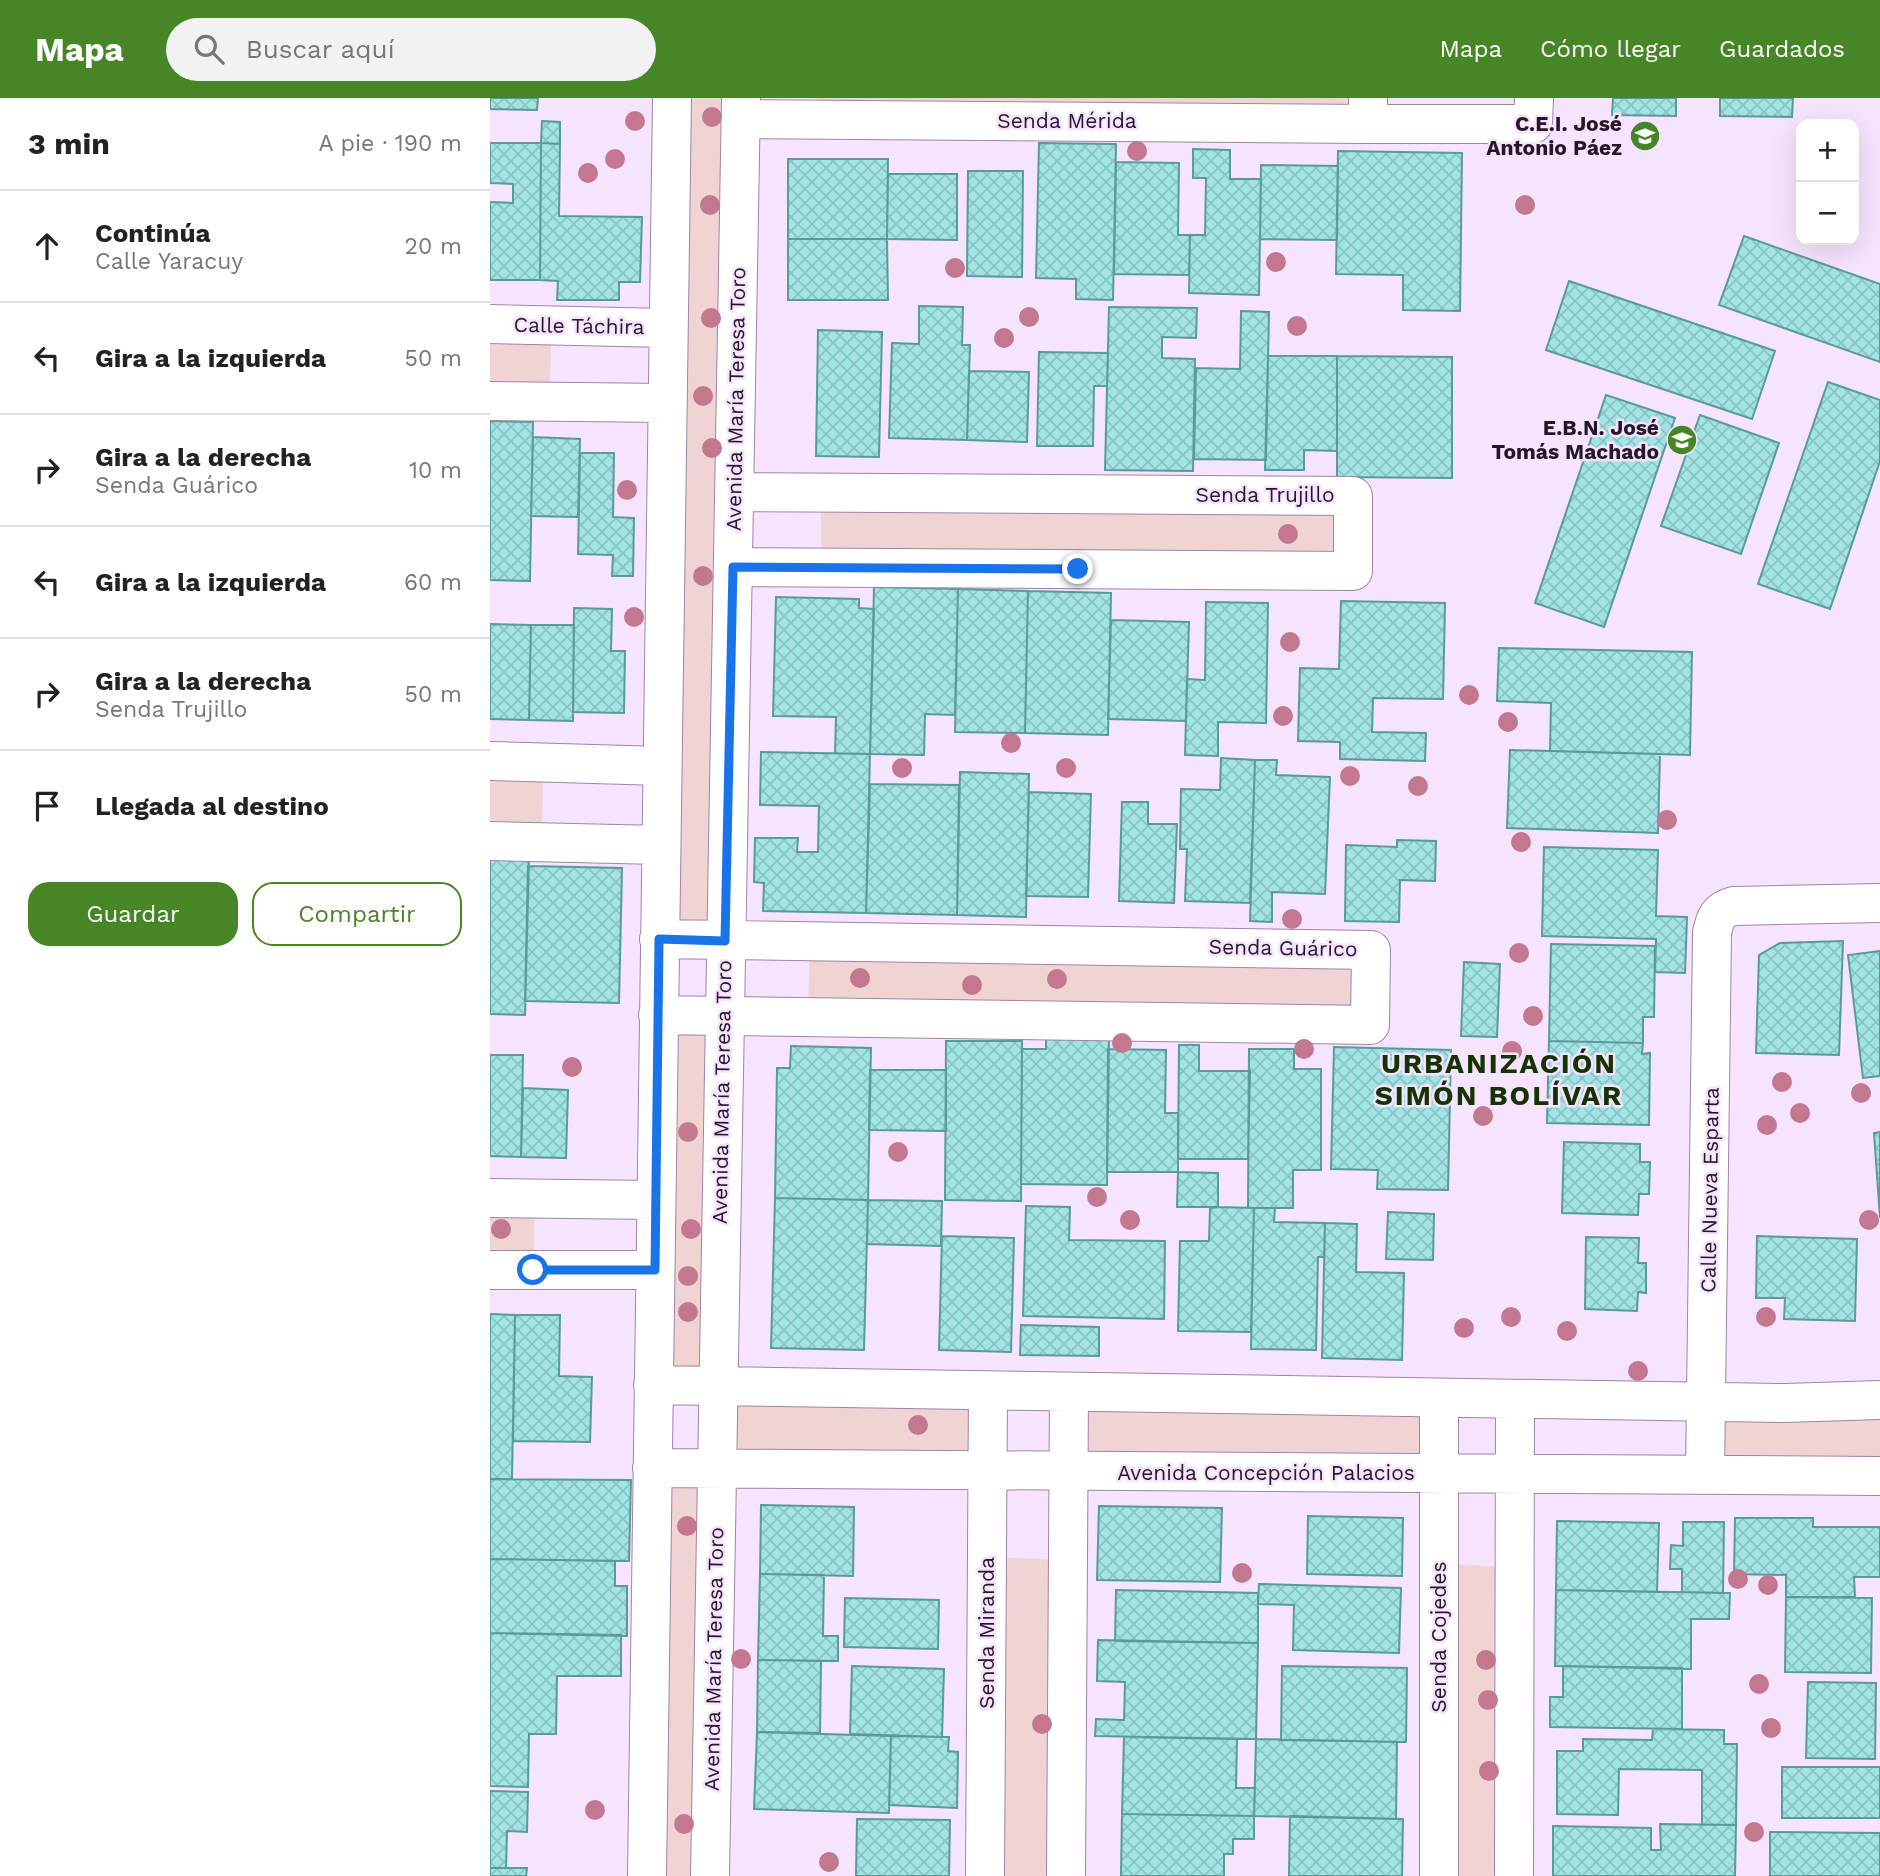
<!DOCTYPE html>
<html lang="es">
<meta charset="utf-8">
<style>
body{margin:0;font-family:"Work Sans",sans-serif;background:#f2f2f2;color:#222}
.controls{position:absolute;right:21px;top:21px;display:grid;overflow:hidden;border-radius:14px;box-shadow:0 7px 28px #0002}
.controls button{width:63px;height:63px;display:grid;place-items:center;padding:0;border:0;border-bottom:2px solid #e0e0e0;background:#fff;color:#222;font:35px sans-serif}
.stop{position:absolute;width:21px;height:21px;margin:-16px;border:5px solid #1a73e8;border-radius:50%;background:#fff}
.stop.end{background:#1a73e8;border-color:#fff;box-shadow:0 2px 7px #0008}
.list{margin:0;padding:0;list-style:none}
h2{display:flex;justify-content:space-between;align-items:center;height:91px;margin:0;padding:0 28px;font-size:30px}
h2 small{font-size:23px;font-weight:400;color:#767676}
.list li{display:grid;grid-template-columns:46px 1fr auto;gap:21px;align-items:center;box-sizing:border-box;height:112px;padding:0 28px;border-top:2px solid #e0e0e0}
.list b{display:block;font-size:26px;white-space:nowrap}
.list p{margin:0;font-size:23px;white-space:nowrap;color:#767676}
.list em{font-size:23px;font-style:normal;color:#767676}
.actions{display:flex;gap:14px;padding:21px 28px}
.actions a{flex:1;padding:16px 0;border:2px solid #478626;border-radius:21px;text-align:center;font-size:24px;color:#478626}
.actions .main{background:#478626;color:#fff}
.icon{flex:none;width:38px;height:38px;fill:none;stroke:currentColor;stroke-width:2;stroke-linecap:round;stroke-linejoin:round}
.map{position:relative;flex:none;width:1390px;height:1778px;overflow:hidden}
header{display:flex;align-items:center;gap:42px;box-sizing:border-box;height:98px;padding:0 35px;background:#478626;color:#fff}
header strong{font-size:33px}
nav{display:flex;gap:38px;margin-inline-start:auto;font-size:24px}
.search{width:490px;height:63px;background:#f2f2f2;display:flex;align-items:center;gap:18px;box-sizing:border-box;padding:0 24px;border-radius:38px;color:#767676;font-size:26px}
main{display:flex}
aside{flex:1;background:#fff}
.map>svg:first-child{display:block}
</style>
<header>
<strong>Mapa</strong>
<div class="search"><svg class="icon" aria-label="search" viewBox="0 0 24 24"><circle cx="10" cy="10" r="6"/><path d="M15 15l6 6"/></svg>Buscar aquí</div>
<nav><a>Mapa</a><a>Cómo llegar</a><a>Guardados</a></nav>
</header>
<main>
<aside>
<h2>3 min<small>A pie · 190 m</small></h2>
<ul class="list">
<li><svg class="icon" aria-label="ahead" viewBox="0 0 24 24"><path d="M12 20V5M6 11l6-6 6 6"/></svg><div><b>Continúa</b><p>Calle Yaracuy</p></div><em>20 m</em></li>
<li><svg class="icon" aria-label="left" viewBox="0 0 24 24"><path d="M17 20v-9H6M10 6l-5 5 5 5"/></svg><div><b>Gira a la izquierda</b></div><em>50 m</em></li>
<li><svg class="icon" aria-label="right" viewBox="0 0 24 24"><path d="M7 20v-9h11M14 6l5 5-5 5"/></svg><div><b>Gira a la derecha</b><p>Senda Guárico</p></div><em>10 m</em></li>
<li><svg class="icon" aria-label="left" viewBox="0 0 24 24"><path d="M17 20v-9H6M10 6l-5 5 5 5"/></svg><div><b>Gira a la izquierda</b></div><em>60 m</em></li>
<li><svg class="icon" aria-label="right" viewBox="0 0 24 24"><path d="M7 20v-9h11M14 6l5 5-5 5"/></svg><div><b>Gira a la derecha</b><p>Senda Trujillo</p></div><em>50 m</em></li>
<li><svg class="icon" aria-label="arrive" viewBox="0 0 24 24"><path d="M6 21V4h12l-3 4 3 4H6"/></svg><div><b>Llegada al destino</b></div></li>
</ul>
<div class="actions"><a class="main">Guardar</a><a>Compartir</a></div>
</aside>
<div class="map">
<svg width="1390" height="1778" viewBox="0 0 1390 1778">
<defs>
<pattern id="building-cross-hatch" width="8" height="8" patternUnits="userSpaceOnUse" patternTransform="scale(1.75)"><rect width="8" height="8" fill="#a2e4e5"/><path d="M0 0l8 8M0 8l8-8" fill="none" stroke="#8bc3c4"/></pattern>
</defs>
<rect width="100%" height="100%" fill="#f6e3fd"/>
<path fill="#f0d4d4" d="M 182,0 L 251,0 L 235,843 L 169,841 Z
M 327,0 L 878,0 L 878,26 L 327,22 Z
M 0,226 L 62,227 L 59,304 L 0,303 Z
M 331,394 L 863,398 L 863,473 L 331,470 Z
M 0,663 L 53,664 L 52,744 L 0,743 Z
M 320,844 L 881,852 L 880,927 L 318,919 Z
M 168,917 L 234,918 L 227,1288 L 498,1293 L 497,1373 L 227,1371 L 221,1778 L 155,1778 L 162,1370 L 226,1371 L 227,1289 L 163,1287 Z
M 0,1100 L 45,1100 L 43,1172 L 0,1172 Z
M 579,1294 L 949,1300 L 949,1376 L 579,1373 Z
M 1390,1302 L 1390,1378 L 1215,1377 L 1217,1304 Z
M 497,1459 L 578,1462 L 576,1778 L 495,1778 Z
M 949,1466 L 1024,1469 L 1024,1778 L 949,1778 Z"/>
<path fill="url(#building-cross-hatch)" stroke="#599a9b" stroke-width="2" d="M 0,0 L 48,0 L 47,12 L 0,11 Z
M 1123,0 L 1186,0 L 1186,18 L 1122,17 Z
M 1230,0 L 1303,0 L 1302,19 L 1230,18 Z
M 52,23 L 70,24 L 70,46 L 51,45 Z
M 0,45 L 51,45 L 50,182 L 0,182 L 0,104 L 23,105 L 23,86 L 0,85 Z
M 51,45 L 70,46 L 69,118 L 152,119 L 150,184 L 129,184 L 129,202 L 67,202 L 68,183 L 50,182 Z
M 549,45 L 626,46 L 623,202 L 586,201 L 586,181 L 546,180 Z
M 703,51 L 740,52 L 740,81 L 771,81 L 769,197 L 699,195 L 700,137 L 715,137 L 716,80 L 703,80 Z
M 848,53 L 972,55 L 970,213 L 913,212 L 913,177 L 846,176 Z
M 298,61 L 398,61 L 397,141 L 298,141 Z
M 626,64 L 689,65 L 688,137 L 700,137 L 699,177 L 624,176 Z
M 771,67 L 848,68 L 847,142 L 770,141 Z
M 478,73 L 533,73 L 532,179 L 477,178 Z
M 398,76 L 467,76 L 467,142 L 397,141 Z
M 1254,138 L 1390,186 L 1390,264 L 1229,207 Z
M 298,141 L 397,141 L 398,202 L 298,202 Z
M 1079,183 L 1285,253 L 1262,321 L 1056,252 Z
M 429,208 L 473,209 L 472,247 L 480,247 L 477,342 L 399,340 L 402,245 L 429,246 Z
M 619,209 L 707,210 L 706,240 L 672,239 L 672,260 L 705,261 L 703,373 L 615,372 Z
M 751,213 L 779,214 L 776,362 L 704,361 L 706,270 L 750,271 Z
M 328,232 L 392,234 L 389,359 L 326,358 Z
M 549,254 L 618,255 L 617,288 L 604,288 L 603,348 L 547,348 Z
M 778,258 L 847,258 L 847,353 L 814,352 L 814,372 L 775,372 Z
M 847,258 L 962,259 L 962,380 L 847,379 Z
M 479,273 L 539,274 L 537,344 L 477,342 Z
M 1338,284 L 1390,302 L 1390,363 L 1340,511 L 1268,486 Z
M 1116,297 L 1185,320 L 1114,529 L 1045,505 Z
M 1210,317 L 1289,345 L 1251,456 L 1171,428 Z
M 0,323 L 43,324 L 40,483 L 0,482 Z
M 43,339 L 90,341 L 88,419 L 41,418 Z
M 90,355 L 124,355 L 123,419 L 144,420 L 143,478 L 122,478 L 123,457 L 88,456 Z
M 384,489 L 468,491 L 465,617 L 435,616 L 434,657 L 380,656 Z
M 468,491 L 538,493 L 535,635 L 465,634 Z
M 538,493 L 621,495 L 618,637 L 535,635 Z
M 286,499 L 369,501 L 369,510 L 384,511 L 380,656 L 345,656 L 346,619 L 283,618 Z
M 851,503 L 955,505 L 953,601 L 883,600 L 882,634 L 936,635 L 935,663 L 850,661 L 850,644 L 808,643 L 810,570 L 849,571 Z
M 716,504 L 778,505 L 776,625 L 728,624 L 728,658 L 695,657 L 697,581 L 715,582 Z
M 84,510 L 122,511 L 121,553 L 135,553 L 134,615 L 83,614 Z
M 621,522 L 699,524 L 696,623 L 618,621 Z
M 0,526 L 41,527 L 39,622 L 0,621 Z
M 41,527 L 84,527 L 83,623 L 39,622 Z
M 1009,550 L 1202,554 L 1200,657 L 1060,653 L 1061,605 L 1007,603 Z
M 1020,652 L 1170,656 L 1168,735 L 1017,730 Z
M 271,654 L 380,656 L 376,815 L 273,813 L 274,785 L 264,784 L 265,740 L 308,740 L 307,754 L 328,754 L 329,708 L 270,707 Z
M 731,660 L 765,662 L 760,805 L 695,803 L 697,751 L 690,751 L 691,691 L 730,692 Z
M 765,662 L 787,662 L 786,677 L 840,679 L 835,796 L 782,794 L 782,824 L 760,823 Z
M 470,674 L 539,676 L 536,819 L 467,817 Z
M 380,686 L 469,687 L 467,817 L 376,815 Z
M 539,694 L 601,696 L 598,799 L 536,798 Z
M 632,704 L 658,704 L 658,726 L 687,726 L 684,805 L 629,803 Z
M 907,742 L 946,743 L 945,783 L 910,782 L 909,824 L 855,823 L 856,747 L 907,749 Z
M 1054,749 L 1168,752 L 1166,818 L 1197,819 L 1195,875 L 1165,874 L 1166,841 L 1052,838 Z
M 0,758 L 39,759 L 35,917 L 0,916 Z
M 38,768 L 132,770 L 129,905 L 35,903 Z
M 1353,843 L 1349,957 L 1266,955 L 1269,857 L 1290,845 Z
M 1061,846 L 1165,848 L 1164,919 L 1153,919 L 1153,945 L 1059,943 Z
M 1390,853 L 1390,978 L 1373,980 L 1358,857 Z
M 974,864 L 1010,866 L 1007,939 L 971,938 Z
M 556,941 L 619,941 L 617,1087 L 531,1086 L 532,951 L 556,951 Z
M 456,943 L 532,943 L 531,1103 L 455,1102 Z
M 1059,943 L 1153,945 L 1152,956 L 1160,955 L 1159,1027 L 1057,1025 Z
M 689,947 L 709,947 L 709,973 L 760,973 L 758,1061 L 688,1061 Z
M 301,948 L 381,950 L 378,1102 L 285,1100 L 287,970 L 300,970 Z
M 844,949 L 961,952 L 958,1092 L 887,1091 L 888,1072 L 841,1071 Z
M 618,951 L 676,952 L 675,1015 L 688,1015 L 688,1074 L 617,1074 Z
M 759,951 L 804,951 L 804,971 L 831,971 L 831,1072 L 803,1072 L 803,1110 L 758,1110 Z
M 0,957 L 33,957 L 31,1059 L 0,1058 Z
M 380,972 L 456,972 L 456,1033 L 379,1032 Z
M 33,990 L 78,992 L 76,1060 L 31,1059 Z
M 1390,1034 L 1390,1120 L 1384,1035 Z
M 1074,1044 L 1150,1046 L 1150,1064 L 1160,1064 L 1159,1096 L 1149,1096 L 1148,1117 L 1072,1115 Z
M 688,1074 L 728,1075 L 728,1109 L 687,1109 Z
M 285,1100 L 378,1102 L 374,1252 L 281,1250 Z
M 378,1102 L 452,1103 L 451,1148 L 377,1146 Z
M 536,1108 L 580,1109 L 579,1142 L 675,1143 L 674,1221 L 533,1218 Z
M 728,1109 L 764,1110 L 761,1234 L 688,1233 L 690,1143 L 719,1143 L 720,1110 Z
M 764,1110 L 785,1110 L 784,1124 L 835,1125 L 834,1159 L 828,1159 L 826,1252 L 761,1251 Z
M 898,1114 L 944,1116 L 943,1162 L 896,1161 Z
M 835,1125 L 867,1126 L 866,1174 L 914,1175 L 912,1262 L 832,1260 Z
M 452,1138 L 524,1140 L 521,1254 L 449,1252 Z
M 1267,1138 L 1367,1141 L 1365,1223 L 1294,1221 L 1295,1200 L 1266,1200 Z
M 1096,1139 L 1149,1140 L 1148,1165 L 1156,1165 L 1156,1195 L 1148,1194 L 1147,1213 L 1095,1211 Z
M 0,1216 L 25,1217 L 22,1381 L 0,1381 Z
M 25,1217 L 70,1217 L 69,1278 L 102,1279 L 100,1344 L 23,1343 Z
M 531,1227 L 609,1229 L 609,1258 L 530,1257 Z
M 0,1381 L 141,1382 L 139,1463 L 0,1461 Z
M 271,1407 L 364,1409 L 363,1478 L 270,1476 Z
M 609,1408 L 732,1410 L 730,1484 L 607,1482 Z
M 818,1418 L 913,1420 L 912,1478 L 817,1476 Z
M 1245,1420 L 1323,1420 L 1323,1429 L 1390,1429 L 1390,1479 L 1364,1479 L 1365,1499 L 1296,1499 L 1296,1477 L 1244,1476 Z
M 1067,1423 L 1169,1425 L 1167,1494 L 1066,1492 Z
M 1193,1424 L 1234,1424 L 1233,1495 L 1192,1494 L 1192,1471 L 1180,1471 L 1181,1447 L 1193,1448 Z
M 0,1461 L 125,1463 L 125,1488 L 137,1488 L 137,1538 L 0,1535 Z
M 270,1476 L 334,1477 L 333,1538 L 348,1538 L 348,1563 L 268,1562 Z
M 769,1486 L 911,1490 L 909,1555 L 803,1552 L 804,1507 L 768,1506 Z
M 626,1492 L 768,1495 L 768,1545 L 625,1543 Z
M 1066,1492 L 1240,1495 L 1239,1521 L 1201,1521 L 1201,1571 L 1065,1568 Z
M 1296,1499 L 1382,1500 L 1381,1575 L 1295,1574 Z
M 355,1500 L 449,1502 L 448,1551 L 354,1549 Z
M 0,1535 L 131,1537 L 131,1578 L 67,1578 L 66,1636 L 39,1636 L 38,1689 L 0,1688 Z
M 608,1542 L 768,1545 L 766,1641 L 605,1638 L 606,1621 L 634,1622 L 635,1584 L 607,1583 Z
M 268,1562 L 331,1563 L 330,1635 L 267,1634 Z
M 362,1568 L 454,1571 L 452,1639 L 360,1636 Z
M 792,1568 L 917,1570 L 916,1644 L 791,1642 Z
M 1073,1568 L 1192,1570 L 1192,1631 L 1060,1629 L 1060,1599 L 1073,1599 Z
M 1318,1584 L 1386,1585 L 1385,1661 L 1316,1660 Z
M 1163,1631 L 1234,1632 L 1234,1646 L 1247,1646 L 1246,1727 L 1212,1727 L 1212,1672 L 1129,1671 L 1128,1717 L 1067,1716 L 1067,1653 L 1093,1653 L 1093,1641 L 1162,1642 Z
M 267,1634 L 401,1638 L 399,1715 L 264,1711 Z
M 401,1638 L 459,1639 L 458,1653 L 468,1654 L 467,1710 L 399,1707 Z
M 634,1639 L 747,1641 L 746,1690 L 765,1690 L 764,1718 L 632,1716 Z
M 766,1641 L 907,1644 L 906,1721 L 764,1718 Z
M 1292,1669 L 1390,1669 L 1390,1720 L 1292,1720 Z
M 0,1693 L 38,1694 L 37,1734 L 17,1733 L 16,1770 L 0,1770 Z
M 632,1716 L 764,1718 L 764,1741 L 743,1741 L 743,1756 L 734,1756 L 734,1778 L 631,1778 Z
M 800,1718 L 913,1721 L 912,1778 L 799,1778 Z
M 367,1721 L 460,1722 L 459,1778 L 366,1778 Z
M 1170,1726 L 1246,1727 L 1245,1778 L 1063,1778 L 1063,1728 L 1161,1730 L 1161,1752 L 1171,1752 Z
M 1280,1734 L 1390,1735 L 1390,1778 L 1280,1778 Z
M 0,1770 L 37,1770 L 36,1778 L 0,1778 Z"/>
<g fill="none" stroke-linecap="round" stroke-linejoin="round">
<g stroke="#a083ab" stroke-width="40">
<path id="minor" d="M 250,21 L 878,26 L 878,0
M 878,26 L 1043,26 L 1044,0
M 0,226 L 178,230
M 0,303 L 176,305
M 243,469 L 863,473 L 863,398 L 244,394
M 0,663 L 171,668
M 0,743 L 170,747
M 168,917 L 880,927 L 881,852 L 169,841
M 0,1100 L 165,1102
M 0,1172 L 165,1172
M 163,1287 L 1295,1305 L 1390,1302
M 162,1370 L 1390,1378
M 1215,1377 L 1222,835 C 1225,820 1228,812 1244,808 L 1390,805
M 157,1778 L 182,0
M 220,1778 L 251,0
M 495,1778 L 498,1293
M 576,1778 L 579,1294
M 949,1778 L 949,1300
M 1024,1778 L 1025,1301"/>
</g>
<use href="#minor" stroke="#fff" stroke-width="38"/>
</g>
<g fill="#c37890">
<circle cx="222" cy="19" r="10"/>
<circle cx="145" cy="23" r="10"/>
<circle cx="647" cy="53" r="10"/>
<circle cx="125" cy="61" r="10"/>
<circle cx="98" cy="75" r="10"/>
<circle cx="220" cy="107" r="10"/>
<circle cx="1035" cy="107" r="10"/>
<circle cx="786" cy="164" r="10"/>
<circle cx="465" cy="170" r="10"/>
<circle cx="539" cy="219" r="10"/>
<circle cx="221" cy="220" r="10"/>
<circle cx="807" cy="228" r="10"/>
<circle cx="514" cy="240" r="10"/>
<circle cx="213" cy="298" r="10"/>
<circle cx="222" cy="350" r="10"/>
<circle cx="137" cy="392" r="10"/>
<circle cx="798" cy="436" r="10"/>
<circle cx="213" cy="478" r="10"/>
<circle cx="144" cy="519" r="10"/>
<circle cx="800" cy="544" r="10"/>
<circle cx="979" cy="597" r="10"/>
<circle cx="793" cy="618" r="10"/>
<circle cx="1018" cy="624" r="10"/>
<circle cx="521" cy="645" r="10"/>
<circle cx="412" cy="670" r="10"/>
<circle cx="576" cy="670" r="10"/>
<circle cx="860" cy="678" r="10"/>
<circle cx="928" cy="688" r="10"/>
<circle cx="1177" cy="722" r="10"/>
<circle cx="1031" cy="744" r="10"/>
<circle cx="802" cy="821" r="10"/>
<circle cx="1029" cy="855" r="10"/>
<circle cx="370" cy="880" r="10"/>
<circle cx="567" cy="881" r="10"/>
<circle cx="482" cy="887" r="10"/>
<circle cx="1043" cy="918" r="10"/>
<circle cx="632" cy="945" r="10"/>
<circle cx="814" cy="951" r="10"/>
<circle cx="1022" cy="953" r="10"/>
<circle cx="82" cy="969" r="10"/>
<circle cx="1292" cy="984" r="10"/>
<circle cx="1371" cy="995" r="10"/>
<circle cx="1310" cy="1015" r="10"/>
<circle cx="993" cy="1018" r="10"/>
<circle cx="1277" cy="1027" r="10"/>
<circle cx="198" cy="1034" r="10"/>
<circle cx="408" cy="1054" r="10"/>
<circle cx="607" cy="1099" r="10"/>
<circle cx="640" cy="1122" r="10"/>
<circle cx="1379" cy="1122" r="10"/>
<circle cx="11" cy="1131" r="10"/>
<circle cx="201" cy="1131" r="10"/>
<circle cx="198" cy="1178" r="10"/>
<circle cx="198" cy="1214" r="10"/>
<circle cx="1021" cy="1219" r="10"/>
<circle cx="1276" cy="1219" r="10"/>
<circle cx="974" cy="1230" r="10"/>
<circle cx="1077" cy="1233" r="10"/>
<circle cx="1148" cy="1273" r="10"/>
<circle cx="428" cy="1327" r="10"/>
<circle cx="197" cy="1428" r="10"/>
<circle cx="752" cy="1475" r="10"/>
<circle cx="1248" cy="1481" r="10"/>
<circle cx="1278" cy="1487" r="10"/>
<circle cx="251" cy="1561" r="10"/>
<circle cx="996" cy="1562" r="10"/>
<circle cx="1269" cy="1586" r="10"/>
<circle cx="998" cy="1602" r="10"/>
<circle cx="552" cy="1626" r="10"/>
<circle cx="1281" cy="1630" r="10"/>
<circle cx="999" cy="1673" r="10"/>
<circle cx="105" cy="1712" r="10"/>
<circle cx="194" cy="1726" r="10"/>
<circle cx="1264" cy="1734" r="10"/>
<circle cx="339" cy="1764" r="10"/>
</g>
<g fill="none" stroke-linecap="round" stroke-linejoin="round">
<path stroke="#1a73e8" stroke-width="9" d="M 43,1172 L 165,1172 L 169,841 L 235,843 L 243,469 L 588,471"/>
</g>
<defs>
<g id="school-disc" transform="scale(1.575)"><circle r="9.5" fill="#478626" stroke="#f6e3fd"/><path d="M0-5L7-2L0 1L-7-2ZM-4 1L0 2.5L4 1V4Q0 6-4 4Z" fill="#fff"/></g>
</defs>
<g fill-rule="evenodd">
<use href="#school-disc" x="1155" y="38"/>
<use href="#school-disc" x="1192" y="342"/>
</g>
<g text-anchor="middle" stroke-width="5" stroke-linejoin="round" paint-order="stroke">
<g font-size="21" fill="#241828" stroke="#f6e3fd">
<text x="577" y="30">Senda Mérida</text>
<text transform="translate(89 228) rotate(1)" y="7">Calle Táchira</text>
<text transform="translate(246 301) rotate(-89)" y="7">Avenida María Teresa Toro</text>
<text x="775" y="404">Senda Trujillo</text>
<text transform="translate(793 850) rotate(1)" y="7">Senda Guárico</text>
<text transform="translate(232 994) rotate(-89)" y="7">Avenida María Teresa Toro</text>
<text transform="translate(1220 1092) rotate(-89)" y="7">Calle Nueva Esparta</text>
<text x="776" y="1382">Avenida Concepción Palacios</text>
<text transform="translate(497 1535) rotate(-90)" y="7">Senda Miranda</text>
<text transform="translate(949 1539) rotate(-90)" y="7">Senda Cojedes</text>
<text transform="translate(224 1561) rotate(-89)" y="7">Avenida María Teresa Toro</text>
</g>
<g font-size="21" font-weight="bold" fill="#241828" stroke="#f6e3fd" text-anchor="end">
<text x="1132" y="33">C.E.I. José<tspan x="1132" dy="24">Antonio Páez</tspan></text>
<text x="1169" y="337">E.B.N. José<tspan x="1169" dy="24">Tomás Machado</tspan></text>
</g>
<g font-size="28" font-weight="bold" letter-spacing="2" fill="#153304" stroke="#f6e3fd">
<text x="1009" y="975">URBANIZACIÓN<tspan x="1009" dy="32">SIMÓN BOLÍVAR</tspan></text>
</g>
</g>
</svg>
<div class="controls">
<button>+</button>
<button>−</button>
</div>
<div class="stop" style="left:43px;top:1172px"></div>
<div class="stop end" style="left:588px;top:471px"></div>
</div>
</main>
